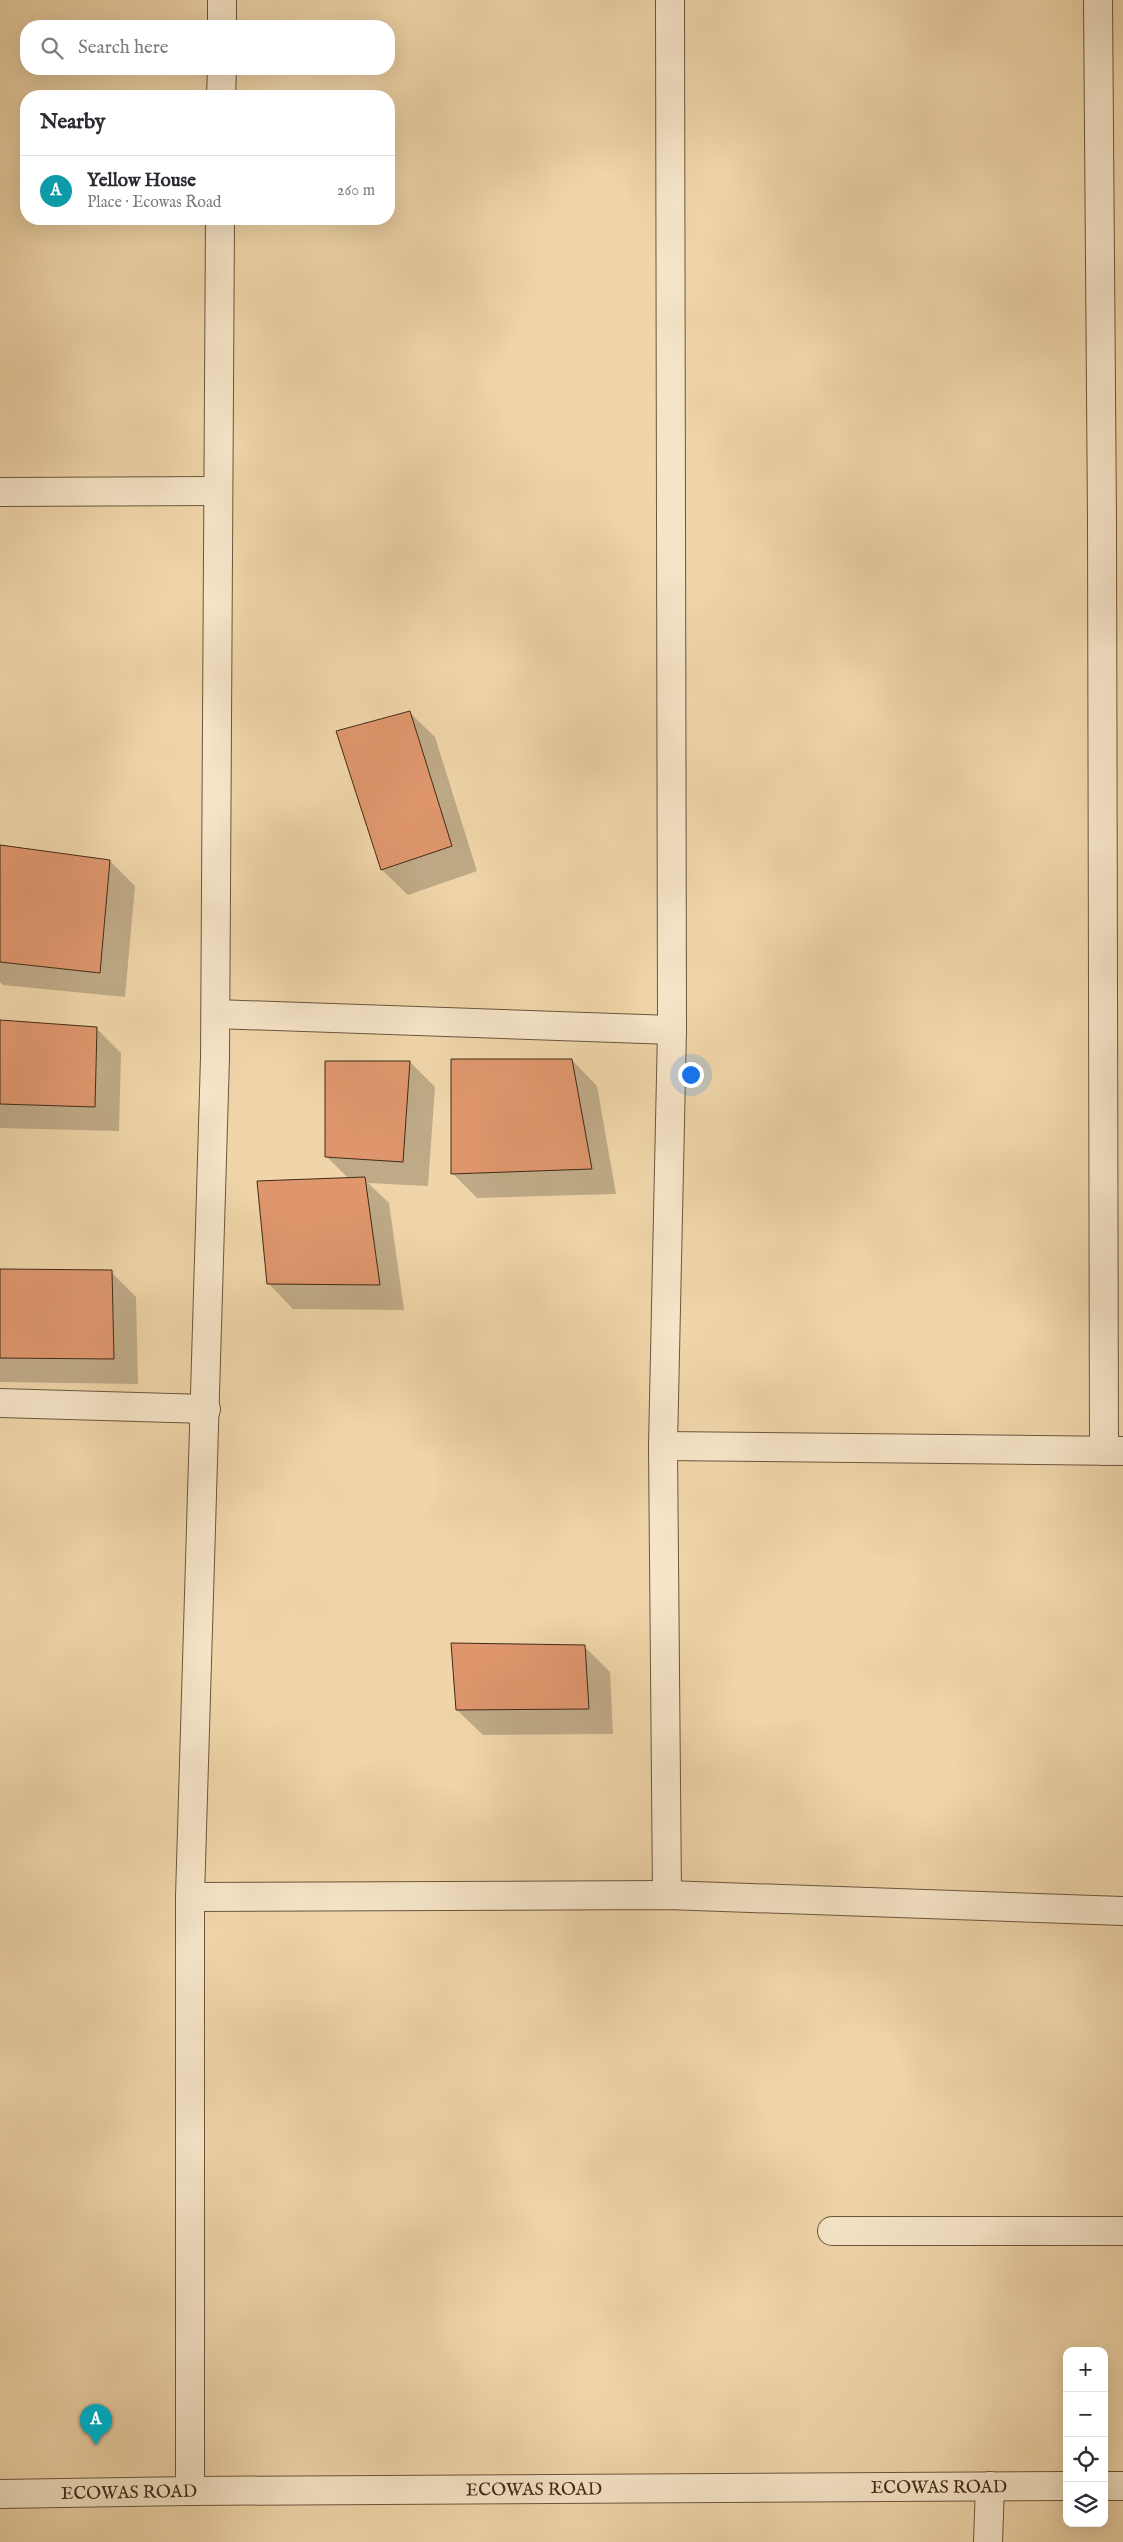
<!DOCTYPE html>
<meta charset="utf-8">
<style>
body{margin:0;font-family:"IM FELL English",serif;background:#f2f2f3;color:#2b2b33}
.controls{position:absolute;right:15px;bottom:15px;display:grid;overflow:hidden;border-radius:10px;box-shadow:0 5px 20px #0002}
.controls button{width:45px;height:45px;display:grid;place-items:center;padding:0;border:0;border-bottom:1px solid #e1e1e2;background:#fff;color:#2b2b33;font:25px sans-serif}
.you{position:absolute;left:690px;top:1074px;width:18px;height:18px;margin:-12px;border:4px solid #fff;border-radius:50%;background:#1a73e8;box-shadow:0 0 0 8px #1a73e833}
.badge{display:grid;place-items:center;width:32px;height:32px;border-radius:50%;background:#b45309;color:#fff;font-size:16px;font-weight:700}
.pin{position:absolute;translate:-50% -41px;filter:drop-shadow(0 1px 2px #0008)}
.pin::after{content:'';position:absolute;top:26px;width:18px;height:15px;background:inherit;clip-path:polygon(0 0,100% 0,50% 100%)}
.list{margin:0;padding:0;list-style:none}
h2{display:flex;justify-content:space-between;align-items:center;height:65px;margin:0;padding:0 20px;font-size:21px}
h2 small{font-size:16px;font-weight:400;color:#7c7c81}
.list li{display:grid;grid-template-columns:32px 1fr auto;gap:15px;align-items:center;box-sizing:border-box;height:70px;padding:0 20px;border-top:1px solid #e1e1e2}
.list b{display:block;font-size:19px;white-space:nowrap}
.list p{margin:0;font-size:16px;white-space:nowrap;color:#7c7c81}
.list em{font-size:16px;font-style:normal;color:#7c7c81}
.icon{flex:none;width:28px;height:28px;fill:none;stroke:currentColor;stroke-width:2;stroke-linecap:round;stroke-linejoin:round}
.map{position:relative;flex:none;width:1123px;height:2542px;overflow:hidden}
.search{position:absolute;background:#fff;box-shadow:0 5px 20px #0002;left:20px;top:20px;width:375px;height:55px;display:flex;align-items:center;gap:12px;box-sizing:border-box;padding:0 18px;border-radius:20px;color:#7c7c81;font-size:19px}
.panel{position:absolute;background:#fff;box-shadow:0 5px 20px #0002;left:20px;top:90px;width:375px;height:135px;border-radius:20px}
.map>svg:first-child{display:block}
</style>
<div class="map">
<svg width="1123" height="2542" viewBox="0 0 1123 2542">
<rect width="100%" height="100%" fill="#efd5a9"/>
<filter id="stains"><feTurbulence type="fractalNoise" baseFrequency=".004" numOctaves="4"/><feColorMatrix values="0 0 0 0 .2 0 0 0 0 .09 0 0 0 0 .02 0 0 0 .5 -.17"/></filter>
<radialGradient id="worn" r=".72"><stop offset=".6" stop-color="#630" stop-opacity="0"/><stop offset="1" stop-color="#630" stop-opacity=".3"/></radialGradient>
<path fill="#0003" d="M 409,712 L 435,737 L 477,871 L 408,895 L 382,870 L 337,732 Z
M 0,846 L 110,861 L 135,886 L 125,997 L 3,985 L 0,982 Z
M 0,1022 L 96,1028 L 121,1053 L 119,1131 L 0,1128 Z
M 572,1060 L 597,1086 L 616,1194 L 477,1198 L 452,1173 Z
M 326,1062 L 410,1062 L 435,1087 L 428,1186 L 368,1183 L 389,1203 L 404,1310 L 293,1309 L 268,1283 L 349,1179 L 326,1156 Z
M 0,1270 L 111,1272 L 136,1297 L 138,1384 L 0,1382 Z
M 585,1647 L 610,1672 L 613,1734 L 483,1735 L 457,1710 Z"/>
<path fill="#df966d" stroke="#412b17" d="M 410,711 L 452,846 L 381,870 L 336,731 Z
M 0,845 L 110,860 L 100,973 L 0,962 Z
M 0,1020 L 97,1027 L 95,1107 L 0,1104 Z
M 451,1059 L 572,1059 L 592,1169 L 451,1174 Z
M 325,1061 L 410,1061 L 403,1162 L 325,1157 Z
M 365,1177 L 380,1285 L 267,1284 L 257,1181 Z
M 0,1269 L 112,1270 L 114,1359 L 0,1358 Z
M 451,1643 L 585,1645 L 589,1709 L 456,1710 Z"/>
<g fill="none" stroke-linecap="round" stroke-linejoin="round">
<g stroke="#6c563c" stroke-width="30">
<g id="minor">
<path d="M 1098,0 L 1102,521 L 1104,1451"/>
<path d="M 222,26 L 222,0"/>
<path d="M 221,96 L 222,69"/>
<path d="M 0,492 L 217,491"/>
<path d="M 216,1014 L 672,1030"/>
<path d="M 0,1403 L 206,1409"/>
<path d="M 663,1446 L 1123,1451"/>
<path d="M 667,1895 L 663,1446 L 672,1030 L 670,0"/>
<path d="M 190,1897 L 667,1895 L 1123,1911"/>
<path d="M 832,2231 L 1123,2231"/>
<path d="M 1104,2486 L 1123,2486"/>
<path d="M 190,2491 L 190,1897 L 215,1058 L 220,219"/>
<path id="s1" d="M 0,2494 L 190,2491 L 1067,2486"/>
<path d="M 988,2542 L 990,2486"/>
</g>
</g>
<use href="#minor" stroke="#f5e4c7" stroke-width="28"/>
</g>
<g text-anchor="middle" stroke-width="4" stroke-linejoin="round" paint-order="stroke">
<g font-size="18" fill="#412b17" stroke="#f5e4c7">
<text dy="6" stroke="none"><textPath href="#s1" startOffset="939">ECOWAS ROAD</textPath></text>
<text dy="6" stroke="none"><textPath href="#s1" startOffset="534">ECOWAS ROAD</textPath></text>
<text dy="6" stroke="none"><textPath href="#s1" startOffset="129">ECOWAS ROAD</textPath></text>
</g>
</g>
<rect width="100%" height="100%" filter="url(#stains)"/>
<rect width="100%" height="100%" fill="url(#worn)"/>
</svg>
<div class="controls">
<button>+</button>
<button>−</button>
<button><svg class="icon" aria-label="locate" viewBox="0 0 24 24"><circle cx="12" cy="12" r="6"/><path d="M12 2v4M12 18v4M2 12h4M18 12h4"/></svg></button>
<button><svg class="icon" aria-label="layers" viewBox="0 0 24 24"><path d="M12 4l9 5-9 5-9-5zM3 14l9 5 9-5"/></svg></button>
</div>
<div class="you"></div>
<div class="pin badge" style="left:96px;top:2445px;background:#0f9aa8">A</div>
<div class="search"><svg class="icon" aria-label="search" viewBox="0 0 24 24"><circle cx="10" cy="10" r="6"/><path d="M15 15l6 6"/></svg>Search here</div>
<section class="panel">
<h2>Nearby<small></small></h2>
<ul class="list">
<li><span class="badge" style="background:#0f9aa8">A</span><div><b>Yellow House</b><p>Place · Ecowas Road</p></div><em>260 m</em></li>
</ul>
</section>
</div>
